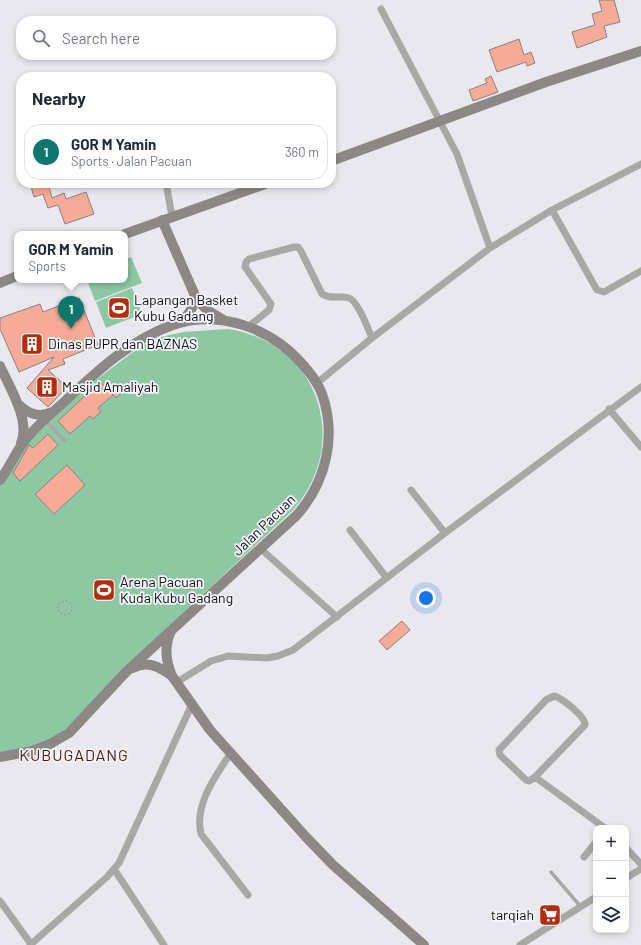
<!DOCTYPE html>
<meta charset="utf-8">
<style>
body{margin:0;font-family:Barlow,sans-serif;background:#f6f6f7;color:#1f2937}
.controls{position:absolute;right:12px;bottom:12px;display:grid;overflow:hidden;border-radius:8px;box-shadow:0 2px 6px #0003}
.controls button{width:36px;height:36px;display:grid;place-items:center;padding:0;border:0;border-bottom:1px solid #e0e1e3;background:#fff;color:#1f2937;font:20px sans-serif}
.you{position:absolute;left:426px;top:598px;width:14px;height:14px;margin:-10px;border:3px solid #fff;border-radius:50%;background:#1a73e8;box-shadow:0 0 0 6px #1a73e833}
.badge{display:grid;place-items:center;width:26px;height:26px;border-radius:50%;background:#0f766e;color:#fff;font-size:13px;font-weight:700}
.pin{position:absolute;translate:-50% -33px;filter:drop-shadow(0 1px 2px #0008)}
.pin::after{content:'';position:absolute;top:21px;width:14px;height:12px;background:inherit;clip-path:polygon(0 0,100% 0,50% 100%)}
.popup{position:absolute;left:14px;top:231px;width:114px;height:52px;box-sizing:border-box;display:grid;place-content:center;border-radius:8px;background:#fff;filter:drop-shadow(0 1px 3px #0005);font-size:13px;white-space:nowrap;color:#747a83}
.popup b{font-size:15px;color:#1f2937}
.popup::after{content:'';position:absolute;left:50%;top:100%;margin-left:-8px;border:8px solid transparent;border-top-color:#fff}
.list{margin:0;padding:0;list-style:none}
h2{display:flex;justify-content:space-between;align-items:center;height:52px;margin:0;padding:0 16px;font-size:17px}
h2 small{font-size:13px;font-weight:400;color:#747a83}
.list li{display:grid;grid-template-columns:26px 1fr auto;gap:12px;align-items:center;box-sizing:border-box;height:56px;margin:0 8px 8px;padding:0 8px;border:1px solid #e0e1e3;border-radius:16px}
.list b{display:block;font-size:15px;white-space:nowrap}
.list p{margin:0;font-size:13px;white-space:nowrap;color:#747a83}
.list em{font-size:13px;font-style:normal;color:#747a83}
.icon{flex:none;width:22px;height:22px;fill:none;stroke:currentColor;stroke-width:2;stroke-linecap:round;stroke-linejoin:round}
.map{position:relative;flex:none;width:641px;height:945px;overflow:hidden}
.search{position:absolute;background:#fff;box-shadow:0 2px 6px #0003;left:16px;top:16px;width:320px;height:44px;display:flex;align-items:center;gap:10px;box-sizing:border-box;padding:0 14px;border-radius:16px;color:#747a83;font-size:15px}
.panel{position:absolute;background:#fff;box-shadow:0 2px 6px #0003;left:16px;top:72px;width:320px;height:116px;border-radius:16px}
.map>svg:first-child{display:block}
</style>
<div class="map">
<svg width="641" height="945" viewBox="0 0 641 945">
<rect width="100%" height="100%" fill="#e8e8ee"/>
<path fill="#8ec8a3" d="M 131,257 L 142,283 L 95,301 L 87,280 L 125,280 L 125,259 Z
M 132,288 L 142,314 L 106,328 L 96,302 Z
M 228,329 C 319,343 352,442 293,510 L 123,669 L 77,720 L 58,735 L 41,744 L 0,753 L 0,482 L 25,446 L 54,417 L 93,382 L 141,346 L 161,337 L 183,332 Z"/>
<path fill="#f6ab98" stroke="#888180" d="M 599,0 L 614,0 L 620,22 L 604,26 L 607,37 L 577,48 L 572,32 L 595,25 L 592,14 L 602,11 Z
M 519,39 L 524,55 L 531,52 L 535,63 L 527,66 L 526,62 L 497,72 L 489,50 Z
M 491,76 L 498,92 L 473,101 L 469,90 L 487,83 L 485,79 Z
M 30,183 L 48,183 L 52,198 L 64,193 L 66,199 L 86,192 L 94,214 L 65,224 L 58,205 L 48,208 L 43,194 L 34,197 Z
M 79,298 L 98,345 L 63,359 L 65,364 L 48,370 L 67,387 L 48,407 L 27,388 L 54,357 L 19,372 L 0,329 L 0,318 L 40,304 L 43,312 Z
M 100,382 L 113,395 L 98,408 L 101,412 L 93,419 L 90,416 L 70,434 L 58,421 Z
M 118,383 L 125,390 L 116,398 L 109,390 Z
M 48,434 L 58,445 L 20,481 L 13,473 L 29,445 L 33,448 Z
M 67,465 L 85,485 L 54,514 L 35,494 Z
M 402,621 L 410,630 L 387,650 L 379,641 Z"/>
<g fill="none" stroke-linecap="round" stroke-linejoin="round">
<path stroke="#8f8f94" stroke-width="1.5" stroke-dasharray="1 3" stroke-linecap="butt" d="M58 608a7 7 0 1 1 14 0a7 7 0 1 1-14 0Z"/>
<path stroke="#aaa8a6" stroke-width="3.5" d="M 46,421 L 65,441
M 551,872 L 581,907"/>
<path stroke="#aaa8a6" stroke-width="7" d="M 381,9 L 457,154 L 490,248
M 166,183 L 172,216
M 552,210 L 641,164
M 249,326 L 269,310 L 271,304 L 245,267 L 246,262 L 249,259 L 294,247 L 298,247 L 301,251 L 322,294 C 331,300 339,295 349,298 C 358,301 368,329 372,338
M 317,383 L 372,338 L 490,248 L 552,210 L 597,290 L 604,292 L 641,271
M 609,409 L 641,447
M 411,490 L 445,533
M 350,530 L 386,577
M 261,549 L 337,617
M 177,682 L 211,661 L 228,656 L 267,658 L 278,656 L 293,650 L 445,533 L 641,387
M 554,696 C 562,698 586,717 585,725 L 535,777 L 529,781 L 526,780 L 500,755 L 499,750 L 546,700 Z
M 230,754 C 215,777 194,805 201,834 L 248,895
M 535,777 L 605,828
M 626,848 L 641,864
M 584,857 L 596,842
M 114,869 L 164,945
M 626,878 L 641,869
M 0,901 L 31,944
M 30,945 L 107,877 L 119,863 L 192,704
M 520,945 L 596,897"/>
<path stroke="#8c8885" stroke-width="10" d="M 331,161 L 546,82 L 641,51
M 162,220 L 197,300 L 207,310 L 222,319
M 125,234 L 268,183
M 0,283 L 17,276
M 177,323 C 188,317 195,308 194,294
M 0,366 C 9,386 31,421 21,443
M 17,403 C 27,413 38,419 52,412
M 0,480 C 10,467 16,451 26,439 C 37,426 50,414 63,403 C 95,373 131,339 173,325 C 221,309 273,329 304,366 C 311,374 318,383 322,394 C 337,436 326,482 297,515 L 126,672 L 69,733 L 50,744 L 32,751 L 0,757
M 171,631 C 164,646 166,662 172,676
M 133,668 C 147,660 160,667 172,676 L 210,730 L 306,837 L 333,865 L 424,945"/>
</g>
<defs>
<g id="stadium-square" transform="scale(1.15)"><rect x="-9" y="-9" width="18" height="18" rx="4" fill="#b62b0a" stroke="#f5f5fc"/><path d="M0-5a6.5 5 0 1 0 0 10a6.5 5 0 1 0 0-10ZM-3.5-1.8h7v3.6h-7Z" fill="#fff"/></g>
<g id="building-square" transform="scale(1.15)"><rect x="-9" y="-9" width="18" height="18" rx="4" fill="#b62b0a" stroke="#f5f5fc"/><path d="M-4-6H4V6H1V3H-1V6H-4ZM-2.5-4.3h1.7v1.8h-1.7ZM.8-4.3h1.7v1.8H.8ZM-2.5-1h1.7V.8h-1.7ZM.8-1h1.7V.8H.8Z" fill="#fff"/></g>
<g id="supermarket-square" transform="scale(1.15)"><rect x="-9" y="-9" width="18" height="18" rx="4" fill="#b62b0a" stroke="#f5f5fc"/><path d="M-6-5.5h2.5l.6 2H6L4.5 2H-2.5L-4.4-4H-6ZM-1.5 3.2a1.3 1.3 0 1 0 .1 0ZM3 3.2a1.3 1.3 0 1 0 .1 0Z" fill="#fff"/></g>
</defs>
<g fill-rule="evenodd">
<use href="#stadium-square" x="119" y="308"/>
<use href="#building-square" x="32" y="344"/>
<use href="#building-square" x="47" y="387"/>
<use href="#stadium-square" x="104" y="590"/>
<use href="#supermarket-square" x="550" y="915"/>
</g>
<g text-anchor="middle" stroke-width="3.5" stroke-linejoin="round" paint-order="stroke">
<g font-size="14" fill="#0d0d10" stroke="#f5f5fc" text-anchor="start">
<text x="134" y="305">Lapangan Basket<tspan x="134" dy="16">Kubu Gadang</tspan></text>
<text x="48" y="349">Dinas PUPR dan BAZNAS</text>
<text x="62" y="392">Masjid Amaliyah</text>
<text x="120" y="587">Arena Pacuan<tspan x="120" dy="16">Kuda Kubu Gadang</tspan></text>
<text x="534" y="920" text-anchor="end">tarqiah</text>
</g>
<g font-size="14" fill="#0d0d10" stroke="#f5f5fc">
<text transform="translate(264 525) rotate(-44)" y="5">Jalan Pacuan</text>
</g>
<g font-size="16" letter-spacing="1" fill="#561406" stroke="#f5f5fc">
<text x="74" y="761">KUBUGADANG</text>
</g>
</g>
</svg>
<div class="controls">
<button>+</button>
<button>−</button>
<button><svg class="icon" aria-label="layers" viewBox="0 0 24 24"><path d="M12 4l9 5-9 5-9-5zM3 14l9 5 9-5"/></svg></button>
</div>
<div class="you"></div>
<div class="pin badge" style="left:71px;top:329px">1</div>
<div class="popup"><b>GOR M Yamin</b>Sports</div>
<div class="search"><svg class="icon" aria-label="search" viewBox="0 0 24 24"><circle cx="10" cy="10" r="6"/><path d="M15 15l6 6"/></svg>Search here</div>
<section class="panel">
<h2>Nearby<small></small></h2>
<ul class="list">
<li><span class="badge">1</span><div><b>GOR M Yamin</b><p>Sports · Jalan Pacuan</p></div><em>360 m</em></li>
</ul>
</section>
</div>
